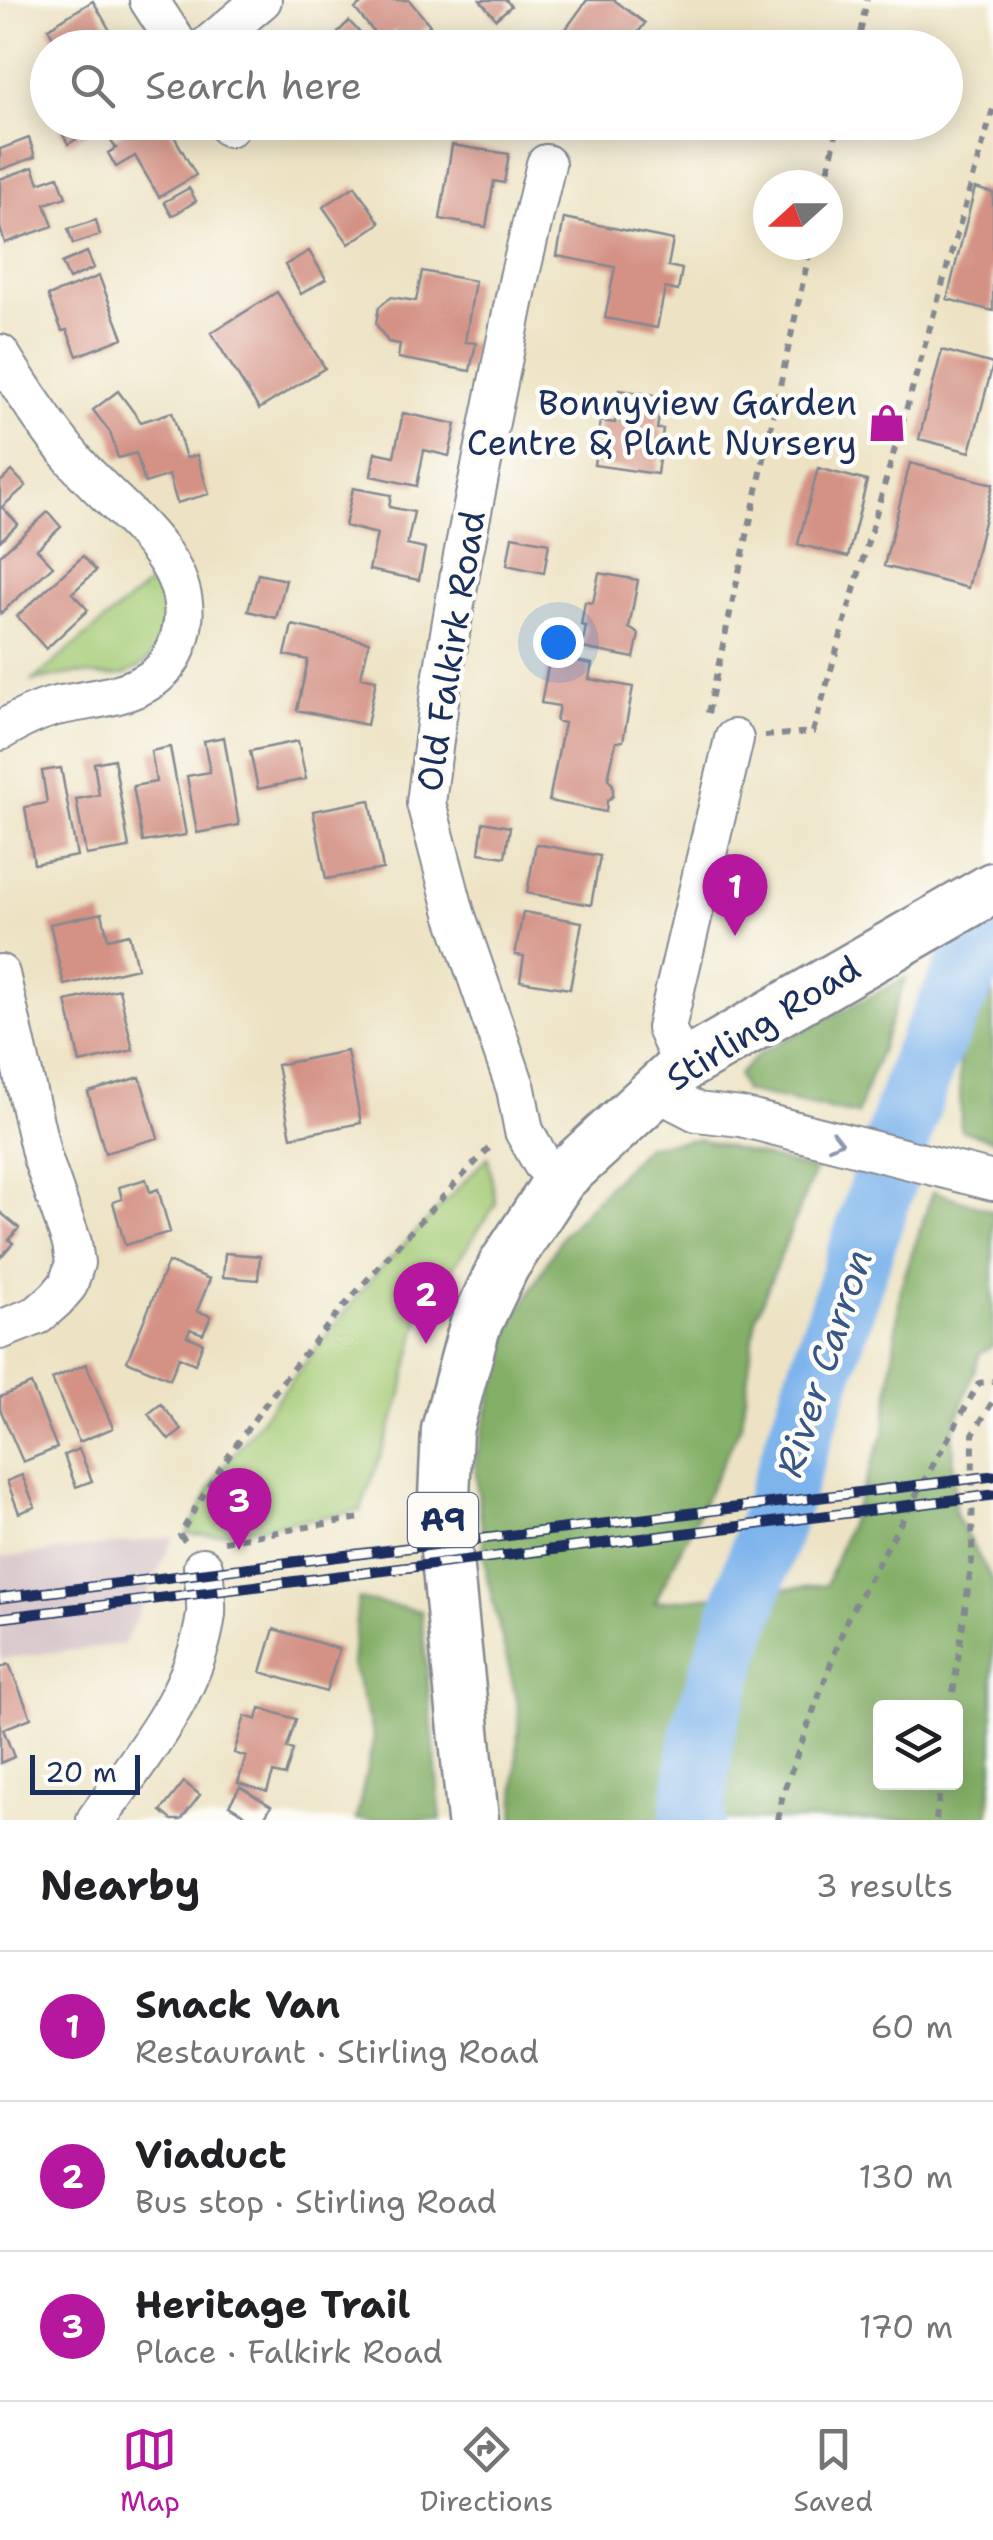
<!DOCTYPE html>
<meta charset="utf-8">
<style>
body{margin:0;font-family:"Shantell Sans",sans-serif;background:#f6f6f6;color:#202124}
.controls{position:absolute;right:30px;bottom:30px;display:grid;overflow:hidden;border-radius:10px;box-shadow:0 5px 25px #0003}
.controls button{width:90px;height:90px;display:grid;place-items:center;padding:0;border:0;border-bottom:2px solid #e0e0e0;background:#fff;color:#202124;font:50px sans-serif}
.compass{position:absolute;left:753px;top:170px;width:90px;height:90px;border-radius:50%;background:#fff;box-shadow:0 5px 25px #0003;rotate:249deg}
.scale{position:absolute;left:30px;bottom:25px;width:110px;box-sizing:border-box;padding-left:10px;border:5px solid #1b2f5e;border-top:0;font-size:28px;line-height:35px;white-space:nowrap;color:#1b2f5e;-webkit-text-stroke:8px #fdfcf7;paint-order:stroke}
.you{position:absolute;left:558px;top:642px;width:35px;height:35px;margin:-25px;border:8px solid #fff;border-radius:50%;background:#1a73e8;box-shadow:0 0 0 15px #1a73e833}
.badge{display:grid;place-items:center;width:65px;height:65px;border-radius:50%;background:#b5179e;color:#fff;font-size:32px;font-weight:700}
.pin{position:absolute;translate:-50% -82px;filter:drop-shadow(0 2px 5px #0008)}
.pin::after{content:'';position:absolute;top:52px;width:35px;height:30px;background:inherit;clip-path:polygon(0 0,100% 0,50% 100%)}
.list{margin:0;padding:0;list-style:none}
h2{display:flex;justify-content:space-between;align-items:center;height:130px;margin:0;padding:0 40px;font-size:42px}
h2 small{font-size:32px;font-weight:400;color:#757577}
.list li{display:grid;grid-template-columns:65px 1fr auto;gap:30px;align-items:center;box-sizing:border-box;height:150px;padding:0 40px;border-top:2px solid #e0e0e0}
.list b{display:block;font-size:38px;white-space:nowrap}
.list p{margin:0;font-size:32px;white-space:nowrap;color:#757577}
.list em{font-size:32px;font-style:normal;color:#757577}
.icon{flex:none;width:55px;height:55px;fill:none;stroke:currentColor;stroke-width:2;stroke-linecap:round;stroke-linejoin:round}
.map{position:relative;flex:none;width:993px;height:1820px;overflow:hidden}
.search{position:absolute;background:#fff;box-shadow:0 5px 25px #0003;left:30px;right:30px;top:30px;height:110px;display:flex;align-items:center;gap:25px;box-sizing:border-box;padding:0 35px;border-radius:55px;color:#757577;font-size:38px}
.sheet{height:580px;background:#fff}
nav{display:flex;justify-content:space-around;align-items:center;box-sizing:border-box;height:140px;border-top:2px solid #e0e0e0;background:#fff;font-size:28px;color:#757577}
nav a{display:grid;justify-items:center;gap:5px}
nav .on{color:#b5179e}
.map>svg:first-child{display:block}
</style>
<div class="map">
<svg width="993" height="1820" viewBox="0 0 993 1820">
<rect width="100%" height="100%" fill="#fdfcf7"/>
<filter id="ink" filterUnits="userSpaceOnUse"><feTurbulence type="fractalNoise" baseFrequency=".01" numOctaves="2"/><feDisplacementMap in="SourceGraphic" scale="20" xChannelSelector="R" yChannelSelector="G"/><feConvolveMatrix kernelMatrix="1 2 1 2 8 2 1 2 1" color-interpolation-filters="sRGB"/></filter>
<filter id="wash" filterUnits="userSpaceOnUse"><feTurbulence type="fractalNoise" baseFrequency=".0048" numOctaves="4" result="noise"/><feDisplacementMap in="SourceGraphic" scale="40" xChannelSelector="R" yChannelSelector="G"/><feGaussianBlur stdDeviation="2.25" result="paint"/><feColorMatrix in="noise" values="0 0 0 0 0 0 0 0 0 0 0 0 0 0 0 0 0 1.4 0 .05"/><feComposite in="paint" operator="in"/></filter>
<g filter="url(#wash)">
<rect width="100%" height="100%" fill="#ede3c4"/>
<path fill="#d2bec3" d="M 174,1537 L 124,1644 L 0,1659 L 0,1558 Z"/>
<path fill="#a4cb75" stroke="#607d6a" stroke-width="2.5" d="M 157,577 C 170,613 170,651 132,671 C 114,681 90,672 71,674 C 58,676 45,679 32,681 Z
M 488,1157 L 496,1204 L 420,1316 L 399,1405 L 360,1511 L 212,1535 L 187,1534 L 218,1474 L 371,1279 Z"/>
<path fill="#83af66" stroke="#4f6f62" stroke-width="2.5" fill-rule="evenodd" d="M 993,972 L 993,1140 L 961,1130 L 959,1047 Z
M 906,978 L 857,1115 L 744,1091 L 738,1075 L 760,1053 Z
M 698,1139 L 815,1170 L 756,1317 L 741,1425 L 655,1602 L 826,1585 L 885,1430 L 901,1286 L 933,1191 L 993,1211 L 993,1346 L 980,1353 L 953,1433 L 955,1515 L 993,1581 L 993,1768 L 988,1820 L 514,1820 L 519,1709 L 487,1577 L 475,1463 L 506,1334 L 563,1235 L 647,1145 ZM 880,1708 L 956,1708 L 956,1782 L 880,1782 Z
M 358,1599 L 421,1611 L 441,1820 L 356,1820 L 374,1737 L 352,1665 Z"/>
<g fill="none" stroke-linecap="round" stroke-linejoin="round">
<path stroke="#7db4ec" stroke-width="65" d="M 692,1820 L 703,1730 L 924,1059 L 993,917"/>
</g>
<g id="blocks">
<path fill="#d49285" d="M 366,0 L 409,0 L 430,25 L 407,43 L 396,30 L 382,42 L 355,9 Z
M 480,0 L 506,0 L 511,6 L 496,19 Z
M 587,0 L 614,0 L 645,23 L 627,48 L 552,48 Z
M 93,1 L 120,48 L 59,48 L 48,28 Z
M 349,21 L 374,48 L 353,48 L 338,32 Z
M 72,122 L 90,122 L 94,129 L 68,144 L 60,129 Z
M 115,122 L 166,122 L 196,175 L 159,197 L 135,156 L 116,167 L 108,153 L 116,148 L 110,140 L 122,133 Z
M 29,138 L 35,157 L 0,170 L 0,149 Z
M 452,145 L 509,154 L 504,183 L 494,181 L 486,227 L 440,219 Z
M 33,167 L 39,183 L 58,176 L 66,197 L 45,204 L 53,226 L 5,243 L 0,228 L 0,179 Z
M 355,186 L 380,223 L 349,244 L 323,207 Z
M 189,188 L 196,201 L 172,216 L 164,202 Z
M 975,188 L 993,193 L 993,311 L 947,299 Z
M 564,218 L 673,240 L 668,266 L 682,269 L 678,291 L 665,288 L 657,328 L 605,318 L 615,267 L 557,256 Z
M 96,220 L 100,235 L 73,244 L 68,229 Z
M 309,251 L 326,279 L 301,294 L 285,265 Z
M 87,252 L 94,268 L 69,279 L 62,263 Z
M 422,271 L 475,281 L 465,342 L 476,343 L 470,371 L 398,358 L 400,344 L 388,342 L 376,324 L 379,307 L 391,297 L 416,301 Z
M 99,276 L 123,338 L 77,356 L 67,330 L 62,331 L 48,296 Z
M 277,292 L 325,368 L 259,409 L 211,333 Z
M 942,350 L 993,364 L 970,452 L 919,439 Z
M 619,390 L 662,396 L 657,429 L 663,429 L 657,474 L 594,465 L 600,421 L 615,423 Z
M 118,391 L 141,422 L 172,412 L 186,458 L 197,455 L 209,494 L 177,503 L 169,475 L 145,483 L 136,453 L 118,458 L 110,432 L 93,410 Z
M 403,413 L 456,424 L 449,456 L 424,450 L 417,486 L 371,476 L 375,452 L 394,456 Z
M 910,463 L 993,484 L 968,588 L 884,566 Z
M 818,468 L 867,481 L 848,557 L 798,544 Z
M 12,471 L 26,486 L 2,507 L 18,524 L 0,541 L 0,482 Z
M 353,488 L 391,495 L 389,507 L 414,512 L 407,545 L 425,549 L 419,580 L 369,570 L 377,534 L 345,526 Z
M 48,512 L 61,527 L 37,549 L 53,566 L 0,614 L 0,555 Z
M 512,536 L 549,543 L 544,573 L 507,565 Z
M 83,556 L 96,571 L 72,593 L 88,610 L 46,649 L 17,616 Z
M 599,573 L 638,580 L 629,628 L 639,634 L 634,658 L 582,648 L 586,626 L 581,625 L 585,602 L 593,603 Z
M 258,574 L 286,580 L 276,618 L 248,611 Z
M 292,625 L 369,642 L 361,677 L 376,680 L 367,725 L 297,710 L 308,660 L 285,655 Z
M 550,656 L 592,664 L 589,679 L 633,687 L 623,741 L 616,742 L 608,779 L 613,785 L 613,796 L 607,801 L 606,812 L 549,801 L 564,723 L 556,721 L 559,706 L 541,703 Z
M 224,737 L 239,825 L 197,833 L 187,776 L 210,772 L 204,741 Z
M 298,741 L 306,779 L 258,789 L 250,751 Z
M 170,747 L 186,835 L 143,842 L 133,786 L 156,782 L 151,751 Z
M 114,759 L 129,848 L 86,855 L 76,799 L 99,795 L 94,763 Z
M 61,768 L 77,856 L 34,864 L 25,807 L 47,803 L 42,771 Z
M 370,800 L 383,869 L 326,879 L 313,811 Z
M 483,822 L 510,827 L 505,857 L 479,853 Z
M 536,844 L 600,856 L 591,905 L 527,893 Z
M 523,912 L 582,922 L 570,989 L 520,981 L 524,956 L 515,955 Z
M 102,913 L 108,939 L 129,934 L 137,968 L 64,985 L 50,924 Z
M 119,989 L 133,1050 L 80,1063 L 66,1001 Z
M 347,1051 L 361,1123 L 291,1137 L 277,1065 Z
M 140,1077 L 158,1138 L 105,1153 L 88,1092 Z
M 146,1179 L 150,1192 L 158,1189 L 170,1232 L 125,1245 L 113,1202 L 122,1199 L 119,1187 Z
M 0,1212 L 19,1228 L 9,1240 L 13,1243 L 0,1258 Z
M 225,1253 L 260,1256 L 258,1280 L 223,1277 Z
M 168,1262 L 210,1279 L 197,1311 L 211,1316 L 203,1334 L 190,1329 L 187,1336 L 203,1343 L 195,1364 L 179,1357 L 170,1379 L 127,1361 Z
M 86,1364 L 113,1428 L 79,1442 L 52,1379 Z
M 31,1384 L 57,1448 L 23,1462 L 0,1409 L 0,1397 Z
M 161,1404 L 182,1430 L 169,1440 L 148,1414 Z
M 79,1449 L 92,1481 L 76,1487 L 64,1455 Z
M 22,1475 L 35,1507 L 19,1513 L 7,1481 Z
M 274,1629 L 339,1649 L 326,1692 L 261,1672 Z
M 9,1664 L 31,1718 L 3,1729 L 14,1757 L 0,1763 L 0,1668 Z
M 260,1708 L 296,1719 L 287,1748 L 293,1750 L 285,1776 L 273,1773 L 267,1792 L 238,1783 L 246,1757 L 234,1753 L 245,1716 L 257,1720 Z
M 184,1782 L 200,1795 L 181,1820 L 172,1820 L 161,1811 Z
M 240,1787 L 271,1806 L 263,1820 L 254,1820 L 229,1805 Z"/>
</g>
</g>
<g filter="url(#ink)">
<use href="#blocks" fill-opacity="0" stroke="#848991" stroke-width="2.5"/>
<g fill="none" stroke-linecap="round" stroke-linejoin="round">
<g stroke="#848991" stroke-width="42">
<path id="minor" d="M 149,0 L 180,48
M 205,48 L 262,0
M 226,122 L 229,127
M 546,164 L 519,278 L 463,556 L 440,693 L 426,803 L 455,913 L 516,1089 L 524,1131 L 542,1163 L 561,1178
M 0,354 C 23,391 47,428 75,461 C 115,509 196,559 182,628 C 178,649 169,667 152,679 C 124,698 88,699 56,706 C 36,711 17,721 0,731
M 0,974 L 42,1157 L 72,1243 L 75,1263 L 68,1285 L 56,1299 L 38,1315 L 0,1330
M 683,1066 L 666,1028 L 734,739
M 654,1090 L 697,1112 L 741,1117 L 993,1181
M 96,1820 C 140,1757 196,1693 206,1614 C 207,1599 204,1582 203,1567"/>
</g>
<g stroke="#848991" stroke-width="55">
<path id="major" d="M 473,1820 L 443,1519 L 447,1430 L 475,1326 L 504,1265 L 561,1178 L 683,1066 L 993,888"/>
</g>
<path stroke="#848991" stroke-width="6" stroke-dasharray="8 8" stroke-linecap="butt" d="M 857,48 L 867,0
M 825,185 L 839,122
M 708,713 L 811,245
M 765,736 L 813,732 L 993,109
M 185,1541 L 180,1535 C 260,1391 378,1265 491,1146
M 224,1541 L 366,1517
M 951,1708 L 972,1560 L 973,1434 L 993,1401
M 778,1820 L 783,1793 L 848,1617 L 979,1383 L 993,1381
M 936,1820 L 941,1782"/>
<use href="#minor" stroke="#fff" stroke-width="38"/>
<use href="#major" stroke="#fff" stroke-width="50"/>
<g stroke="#1b2f5e" stroke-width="11">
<path id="rail" d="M 0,1598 L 993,1476
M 0,1618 L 993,1495"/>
</g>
<use href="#rail" stroke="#fdfcf7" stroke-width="8" stroke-dasharray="22" stroke-linecap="butt"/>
</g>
<defs><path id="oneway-chevron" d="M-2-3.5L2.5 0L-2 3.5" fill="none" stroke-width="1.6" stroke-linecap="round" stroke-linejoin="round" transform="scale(2.5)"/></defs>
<use stroke="#8d97ae" href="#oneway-chevron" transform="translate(836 1141) rotate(14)"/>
</g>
<defs>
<g id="shop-bare" transform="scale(3)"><path d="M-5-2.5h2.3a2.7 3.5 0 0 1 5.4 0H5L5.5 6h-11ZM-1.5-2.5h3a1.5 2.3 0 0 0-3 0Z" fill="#b5179e" stroke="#fdfcf7" stroke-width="2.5" paint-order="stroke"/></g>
</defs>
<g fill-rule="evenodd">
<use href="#shop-bare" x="887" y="423"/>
</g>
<g text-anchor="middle" stroke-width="9" stroke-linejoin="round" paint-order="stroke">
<rect fill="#fdfcf7" stroke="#5f6c8c" stroke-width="2.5" x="408" y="1493" width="70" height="54" rx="8"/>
<g font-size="32" font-weight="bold" fill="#1b2f5e">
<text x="443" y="1531">A9</text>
</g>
<g font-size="35" fill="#1b2f5e" stroke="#fdfcf7" text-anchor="end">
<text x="857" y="415">Bonnyview Garden<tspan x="857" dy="40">Centre &amp; Plant Nursery</tspan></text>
</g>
<g font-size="35" fill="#1b2f5e" stroke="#fdfcf7">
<text transform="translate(451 651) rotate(-81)" y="12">Old Falkirk Road</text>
<text transform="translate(763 1023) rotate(-32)" y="12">Stirling Road</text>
</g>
<g font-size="38" font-style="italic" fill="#385789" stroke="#fdfcf7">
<text transform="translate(824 1363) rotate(-72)" y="13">River Carron</text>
</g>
</g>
</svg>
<div class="controls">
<button><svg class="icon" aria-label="layers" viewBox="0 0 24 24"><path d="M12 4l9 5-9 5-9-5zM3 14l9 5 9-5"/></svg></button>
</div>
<svg class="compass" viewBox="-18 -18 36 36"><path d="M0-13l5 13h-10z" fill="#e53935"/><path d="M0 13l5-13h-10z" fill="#757577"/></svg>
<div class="scale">20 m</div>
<div class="you"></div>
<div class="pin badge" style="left:735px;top:936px">1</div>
<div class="pin badge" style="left:426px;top:1344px">2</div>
<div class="pin badge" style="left:239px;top:1550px">3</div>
<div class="search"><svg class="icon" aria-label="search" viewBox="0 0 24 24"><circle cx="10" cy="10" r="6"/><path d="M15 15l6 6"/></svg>Search here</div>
</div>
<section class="sheet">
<h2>Nearby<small>3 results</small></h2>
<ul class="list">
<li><span class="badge">1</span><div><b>Snack Van</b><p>Restaurant · Stirling Road</p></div><em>60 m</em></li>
<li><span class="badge">2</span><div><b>Viaduct</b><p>Bus stop · Stirling Road</p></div><em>130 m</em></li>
<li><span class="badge">3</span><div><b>Heritage Trail</b><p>Place · Falkirk Road</p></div><em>170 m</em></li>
</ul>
</section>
<nav>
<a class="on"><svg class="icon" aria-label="map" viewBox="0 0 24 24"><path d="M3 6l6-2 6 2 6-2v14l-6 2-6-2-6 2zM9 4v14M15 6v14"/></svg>Map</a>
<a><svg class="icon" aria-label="directions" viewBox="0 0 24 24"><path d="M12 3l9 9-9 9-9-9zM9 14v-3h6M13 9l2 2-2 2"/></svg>Directions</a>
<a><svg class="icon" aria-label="saved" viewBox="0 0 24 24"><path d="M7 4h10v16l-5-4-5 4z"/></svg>Saved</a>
</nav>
